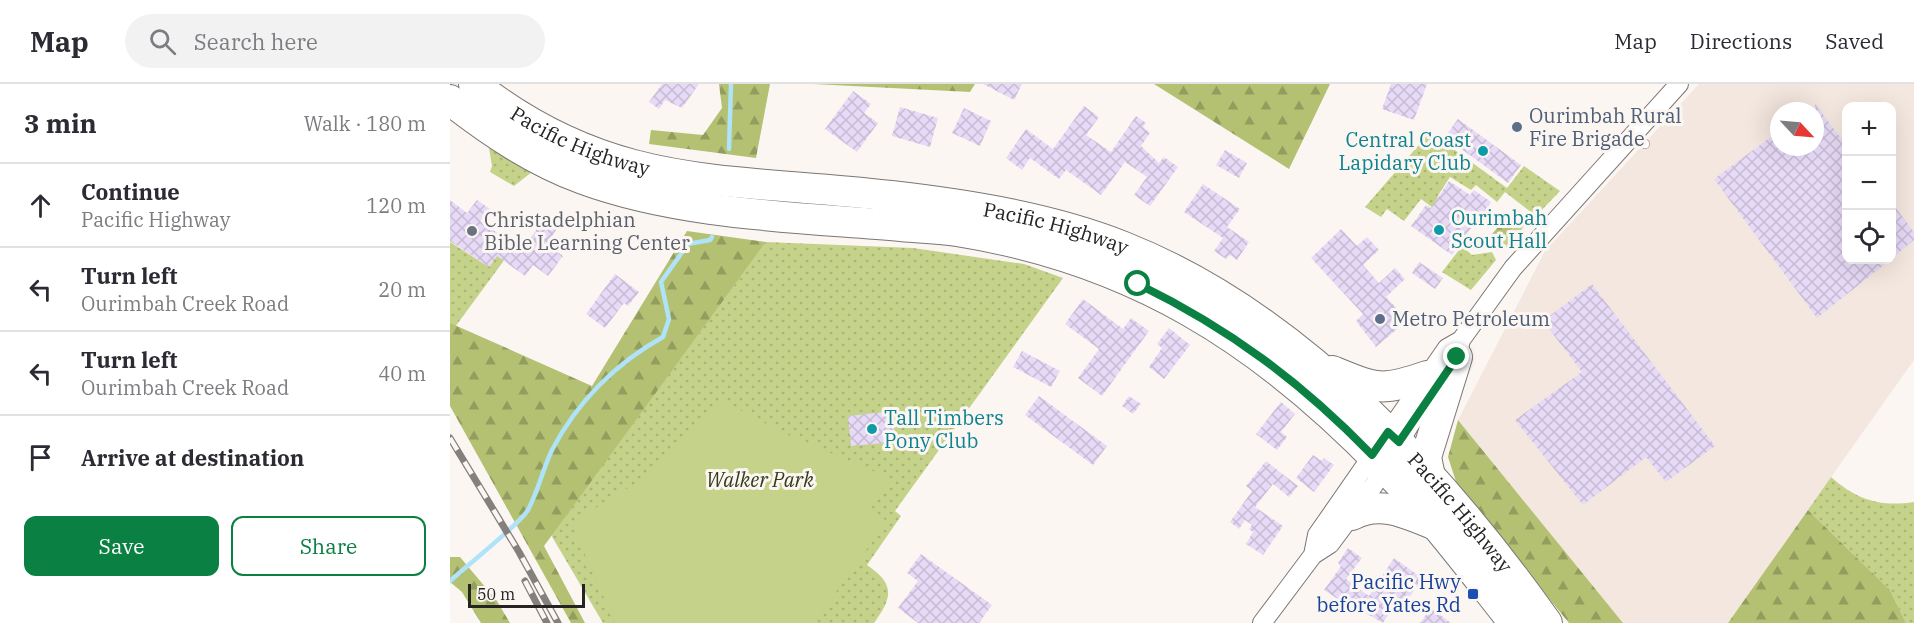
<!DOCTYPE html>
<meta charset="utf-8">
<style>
body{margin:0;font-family:"IBM Plex Serif",serif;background:#f2f2f3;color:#2b2b33}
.controls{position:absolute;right:18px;top:18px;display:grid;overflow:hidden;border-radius:12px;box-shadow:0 6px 24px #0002}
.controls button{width:54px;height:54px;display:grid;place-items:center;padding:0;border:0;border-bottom:2px solid #e1e1e2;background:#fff;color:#2b2b33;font:30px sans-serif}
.compass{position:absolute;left:1320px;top:18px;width:54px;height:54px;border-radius:50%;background:#fff;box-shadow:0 6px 24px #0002;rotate:116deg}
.scale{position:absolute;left:18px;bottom:15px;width:117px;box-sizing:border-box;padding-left:6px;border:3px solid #262422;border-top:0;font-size:16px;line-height:21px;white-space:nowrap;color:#262422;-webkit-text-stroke:4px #fcf6f3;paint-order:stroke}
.stop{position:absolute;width:18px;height:18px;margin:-14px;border:4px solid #0b8043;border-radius:50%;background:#fff}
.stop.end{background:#0b8043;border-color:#fff;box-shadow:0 2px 6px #0008}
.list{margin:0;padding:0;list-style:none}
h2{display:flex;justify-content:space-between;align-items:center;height:78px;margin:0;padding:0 24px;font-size:26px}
h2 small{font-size:20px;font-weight:400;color:#7c7c81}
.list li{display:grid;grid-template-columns:39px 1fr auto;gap:18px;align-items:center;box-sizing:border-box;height:84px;padding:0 24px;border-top:2px solid #e1e1e2}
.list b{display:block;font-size:22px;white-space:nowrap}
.list p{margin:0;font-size:20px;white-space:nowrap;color:#7c7c81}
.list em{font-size:20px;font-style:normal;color:#7c7c81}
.actions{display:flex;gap:12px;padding:18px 24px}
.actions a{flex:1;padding:14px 0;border:2px solid #0b8043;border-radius:12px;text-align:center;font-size:21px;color:#0b8043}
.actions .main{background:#0b8043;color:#fff}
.icon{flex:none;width:33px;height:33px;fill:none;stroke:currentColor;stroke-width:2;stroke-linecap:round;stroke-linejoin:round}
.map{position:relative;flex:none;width:1464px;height:539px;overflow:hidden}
header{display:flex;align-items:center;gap:36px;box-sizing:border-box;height:84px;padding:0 30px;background:#fff;border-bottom:2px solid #e1e1e2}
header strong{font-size:28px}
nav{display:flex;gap:33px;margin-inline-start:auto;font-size:21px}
.search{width:420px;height:54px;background:#f2f2f3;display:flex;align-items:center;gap:15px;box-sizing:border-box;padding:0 21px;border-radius:33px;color:#7c7c81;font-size:22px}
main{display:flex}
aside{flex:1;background:#fff}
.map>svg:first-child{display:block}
</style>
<header>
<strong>Map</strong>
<div class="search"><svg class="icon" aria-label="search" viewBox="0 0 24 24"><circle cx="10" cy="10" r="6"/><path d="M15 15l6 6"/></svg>Search here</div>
<nav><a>Map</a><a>Directions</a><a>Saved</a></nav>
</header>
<main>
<aside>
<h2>3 min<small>Walk · 180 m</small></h2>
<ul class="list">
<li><svg class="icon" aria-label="ahead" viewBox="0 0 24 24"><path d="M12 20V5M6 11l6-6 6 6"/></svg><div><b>Continue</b><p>Pacific Highway</p></div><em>120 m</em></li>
<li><svg class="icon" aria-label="left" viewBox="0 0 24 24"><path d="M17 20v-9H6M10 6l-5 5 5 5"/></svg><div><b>Turn left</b><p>Ourimbah Creek Road</p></div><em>20 m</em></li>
<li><svg class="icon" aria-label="left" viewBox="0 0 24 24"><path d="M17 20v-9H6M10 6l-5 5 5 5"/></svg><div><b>Turn left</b><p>Ourimbah Creek Road</p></div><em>40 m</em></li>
<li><svg class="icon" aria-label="arrive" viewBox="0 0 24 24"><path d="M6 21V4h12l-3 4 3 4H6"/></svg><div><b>Arrive at destination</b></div></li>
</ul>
<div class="actions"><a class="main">Save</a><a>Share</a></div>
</aside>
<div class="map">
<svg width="1464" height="539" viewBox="0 0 1464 539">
<defs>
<pattern id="green-dots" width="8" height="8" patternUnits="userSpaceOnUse" patternTransform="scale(1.5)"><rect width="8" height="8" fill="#c5d289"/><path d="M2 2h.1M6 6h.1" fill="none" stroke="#a9b476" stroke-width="1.8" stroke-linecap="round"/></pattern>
<pattern id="forest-firs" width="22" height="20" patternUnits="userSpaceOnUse" patternTransform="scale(1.5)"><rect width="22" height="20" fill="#b4c173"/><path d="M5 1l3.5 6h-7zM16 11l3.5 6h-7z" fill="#929d5e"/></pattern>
<pattern id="building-cross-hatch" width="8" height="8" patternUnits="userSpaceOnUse" patternTransform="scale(1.5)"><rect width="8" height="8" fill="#e7daf7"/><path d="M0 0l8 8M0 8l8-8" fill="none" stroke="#c6bbd3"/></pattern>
</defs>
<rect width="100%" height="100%" fill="#fcf6f3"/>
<path fill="#f4e7df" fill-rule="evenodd" d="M 1249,0 L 1464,0 L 1464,276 L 1278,539 L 1173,539 L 1008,336 L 1095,167 ZM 1396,22 L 1442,22 L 1442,176 L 1396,176 ZM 1329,27 L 1365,27 L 1365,63 L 1329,63 Z"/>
<path fill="url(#green-dots)" d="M 980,48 L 1057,104 L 1074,82 L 1110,107 L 1086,132 L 1055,108 L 1047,118 L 1026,101 L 1021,106 L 1000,93 L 987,113 L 1014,131 L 1006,141 L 971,115 L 954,137 L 937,125 L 931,133 L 915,123 Z
M 39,64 L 82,88 L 64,102 L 40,88 L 42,82 Z
M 1069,136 L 1075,141 L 1057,164 L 1051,158 Z
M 0,158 L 39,183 L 54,162 L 61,167 L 5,243 L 0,239 Z
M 316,158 L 463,164 L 574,180 L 613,194 L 445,427 L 451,432 L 417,481 C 445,500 443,513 424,539 L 153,539 L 101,451 Z
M 1012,162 L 1022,171 L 1042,168 L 1046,176 L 1021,206 L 992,188 Z
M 1381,393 C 1407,416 1430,423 1464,418 L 1464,539 L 1456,539 L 1440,506 L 1358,426 Z"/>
<path fill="url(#forest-firs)" d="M 269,0 L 320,0 L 306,74 L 199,60 L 201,46 L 253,51 L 272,24 Z
M 363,0 L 525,0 L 520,8 Z
M 704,0 L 880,0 L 839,85 Z
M 1061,129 L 1069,136 L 1051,158 L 1041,151 Z
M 237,147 L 316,158 L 94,462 L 135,539 L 121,539 L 0,322 L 0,239 L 142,302 Z
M 1008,336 L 1173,539 L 1119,539 L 1008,404 L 998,373 Z
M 1358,426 L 1440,506 L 1456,539 L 1278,539 Z
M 0,473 L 10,473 L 47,517 L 60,539 L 31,539 L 12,508 L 0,498 Z"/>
<path fill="#c5d289" d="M 271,316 L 336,350 L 442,395 L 420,426 L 437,437 L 364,539 L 165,539 L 121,439 L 199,391 Z"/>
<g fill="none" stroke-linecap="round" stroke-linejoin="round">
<path stroke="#aee3f9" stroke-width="4.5" d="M 279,65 L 281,0
M 0,497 C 16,482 69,441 78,426 C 88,407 93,385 102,366 C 127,318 166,279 213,253 L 219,235 L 211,198 L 238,160 L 260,156 L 262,153"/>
</g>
<path fill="url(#building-cross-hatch)" d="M 212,0 L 249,0 L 232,24 L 215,16 L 209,25 L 199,18 Z
M 533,0 L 572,0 L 564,16 Z
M 941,0 L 977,0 L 964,36 L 932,25 Z
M 403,7 L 421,20 L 414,29 L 428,39 L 407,68 L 375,45 Z
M 1365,20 L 1396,61 L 1396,176 L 1440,176 L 1367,234 L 1264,95 L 1329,47 L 1329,63 L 1365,63 Z
M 634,22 L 649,33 L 636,51 L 661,68 L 686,32 L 696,39 L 693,43 L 700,49 L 691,62 L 709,79 L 714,73 L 728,83 L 700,122 L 684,111 L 697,93 L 675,78 L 651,111 L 616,86 L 609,95 L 580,74 L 572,86 L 556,74 L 576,45 L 603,65 Z
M 450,23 L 488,34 L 480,63 L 442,52 Z
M 514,24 L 541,37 L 530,62 L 502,49 Z
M 1008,35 L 1071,81 L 1058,99 L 995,53 Z
M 775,66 L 797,79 L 789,94 L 766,81 Z
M 999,97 L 1020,111 L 1024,106 L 1041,118 L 1030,140 L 1026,137 L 1002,171 L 961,142 L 976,121 L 981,124 Z
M 753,100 L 790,125 L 777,143 L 799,158 L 787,176 L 780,171 L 776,175 L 764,167 L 773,154 L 734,128 Z
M 0,116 L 17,129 L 27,116 L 40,125 L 30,137 L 72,166 L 94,135 L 107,145 L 96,160 L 113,172 L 98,192 L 83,181 L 75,192 L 47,172 L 39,183 L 0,157 Z
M 1442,119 L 1464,148 L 1464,156 L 1442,174 Z
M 891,145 L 907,162 L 917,153 L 929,166 L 913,181 L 929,199 L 945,184 L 955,195 L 936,213 L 958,236 L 926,263 L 906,237 L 913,230 L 861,174 Z
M 969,178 L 993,194 L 985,205 L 962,189 Z
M 165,190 L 189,208 L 178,222 L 174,219 L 155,244 L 136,230 Z
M 1142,200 L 1265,362 L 1216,398 L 1196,373 L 1133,421 L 1065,336 L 1132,288 L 1093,237 Z
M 633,215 L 673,245 L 681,234 L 699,247 L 652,312 L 628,294 L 649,265 L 615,240 Z
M 719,244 L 740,261 L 714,295 L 699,283 L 712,264 L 707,260 Z
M 572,267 L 610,287 L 601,303 L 563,283 Z
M 589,312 L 657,362 L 643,381 L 575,331 Z
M 679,312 L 691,320 L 683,330 L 672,322 Z
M 831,318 L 845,330 L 831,348 L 837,353 L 827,366 L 806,350 Z
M 443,327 L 445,358 L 401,362 L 398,332 Z
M 863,371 L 872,377 L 874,374 L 884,381 L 864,408 L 846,394 Z
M 816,377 L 848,402 L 839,413 L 823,400 L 805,423 L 833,442 L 813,471 L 796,460 L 803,448 L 799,445 L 802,441 L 795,436 L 789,445 L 780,438 L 802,407 L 796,402 Z
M 898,464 L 912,474 L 896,495 L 919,512 L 944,474 L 972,494 L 955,520 L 948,516 L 933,539 L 901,521 L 900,523 L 874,506 L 891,482 L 888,479 Z
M 471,470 L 542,521 L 529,539 L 468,539 L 448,524 L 468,497 L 457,489 Z
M 981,524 L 1001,539 L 970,539 Z"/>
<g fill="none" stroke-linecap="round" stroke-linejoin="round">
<g stroke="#7b7673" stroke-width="10">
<path id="lane" d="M 1182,50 L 1195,60"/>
</g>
<g stroke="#7b7673" stroke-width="20">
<path id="street" d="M 863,471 L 867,451 L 997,264 L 1011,256
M 812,539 L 863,471 L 880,460 L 924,401 L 961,339 L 1007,273 L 1011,256 L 1063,184 L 1229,0"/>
</g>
<g stroke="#7b7673" stroke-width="32">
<g id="primary">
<path id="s1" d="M 24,0 C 162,109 279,93 441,112 C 519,121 601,134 674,163 C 848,232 991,390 1097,539"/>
<path d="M 0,16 C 41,48 84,77 133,95 C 231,131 347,133 451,142 C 470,144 489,144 507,147 C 683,175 810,255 933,382 C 981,431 1022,486 1064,539"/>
<path d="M 882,287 C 926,305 931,308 977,292"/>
<path d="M 980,393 L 976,373 L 1007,273"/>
<path d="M 902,431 C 930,416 956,429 983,440"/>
</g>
</g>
<use href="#lane" stroke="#fff" stroke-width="9"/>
<use href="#street" stroke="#fff" stroke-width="18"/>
<use href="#primary" stroke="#fff" stroke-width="30"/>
<g stroke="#84807e" stroke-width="7">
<path id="rail" d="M 0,354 L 69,468 L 108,539
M 75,497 L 97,539"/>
</g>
<use href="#rail" stroke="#fcf6f3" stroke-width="4.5" stroke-dasharray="14" stroke-linecap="butt"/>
</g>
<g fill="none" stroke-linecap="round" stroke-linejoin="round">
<path stroke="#0b8043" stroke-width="8" d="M 688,200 C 780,245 851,298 922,371 L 938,348 L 949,358 L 1007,273"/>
</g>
<g fill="#5c6f8a" stroke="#fcf6f3" stroke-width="2">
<circle cx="1067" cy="43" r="6"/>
<circle cx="930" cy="235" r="6"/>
</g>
<g fill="#0f9aa8" stroke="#fcf6f3" stroke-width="2">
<circle cx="1033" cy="67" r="6"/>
<circle cx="989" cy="146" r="6"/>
<circle cx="422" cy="345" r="6"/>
</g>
<circle fill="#6b7280" stroke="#fcf6f3" stroke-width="2" cx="22" cy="147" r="6"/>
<rect fill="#1a4fb4" stroke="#fcf6f3" stroke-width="2" x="1017" y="504" width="12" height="12" rx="3"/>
<g text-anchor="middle" stroke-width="6" stroke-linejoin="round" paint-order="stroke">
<g font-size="20" fill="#4e5e75" stroke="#fcf6f3" text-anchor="start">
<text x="1079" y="39">Ourimbah Rural<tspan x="1079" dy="23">Fire Brigade</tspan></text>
<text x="942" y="242">Metro Petroleum</text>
</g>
<g font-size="20" fill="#262422" stroke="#fcf6f3">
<text dy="7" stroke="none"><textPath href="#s1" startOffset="122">Pacific Highway</textPath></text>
<text dy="7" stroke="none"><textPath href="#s1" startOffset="608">Pacific Highway</textPath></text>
<text dy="7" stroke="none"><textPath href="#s1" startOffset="1112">Pacific Highway</textPath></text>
</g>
<g font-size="20" fill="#0d838f" stroke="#fcf6f3" text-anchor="start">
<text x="1021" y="63" text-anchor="end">Central Coast<tspan x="1021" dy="23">Lapidary Club</tspan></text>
<text x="1001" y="141">Ourimbah<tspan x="1001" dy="23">Scout Hall</tspan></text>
<text x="434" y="341">Tall Timbers<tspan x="434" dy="23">Pony Club</tspan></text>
</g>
<g font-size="20" fill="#5b616d" stroke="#fcf6f3" text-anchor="start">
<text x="34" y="143">Christadelphian<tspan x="34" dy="23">Bible Learning Center</tspan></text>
</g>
<g font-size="20" font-style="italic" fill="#353a18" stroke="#fcf6f3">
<text x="310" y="403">Walker Park</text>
</g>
<g font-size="20" fill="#164399" stroke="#fcf6f3" text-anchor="end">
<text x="1011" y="505">Pacific Hwy<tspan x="1011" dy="23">before Yates Rd</tspan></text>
</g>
</g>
</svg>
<div class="controls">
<button>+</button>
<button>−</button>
<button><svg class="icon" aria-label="locate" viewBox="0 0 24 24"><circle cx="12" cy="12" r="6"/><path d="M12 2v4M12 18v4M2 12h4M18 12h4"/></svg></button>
</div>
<svg class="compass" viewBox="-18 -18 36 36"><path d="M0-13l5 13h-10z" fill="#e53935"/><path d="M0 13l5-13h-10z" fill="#7c7c81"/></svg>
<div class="scale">50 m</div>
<div class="stop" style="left:688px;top:200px"></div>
<div class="stop end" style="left:1007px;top:273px"></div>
</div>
</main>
